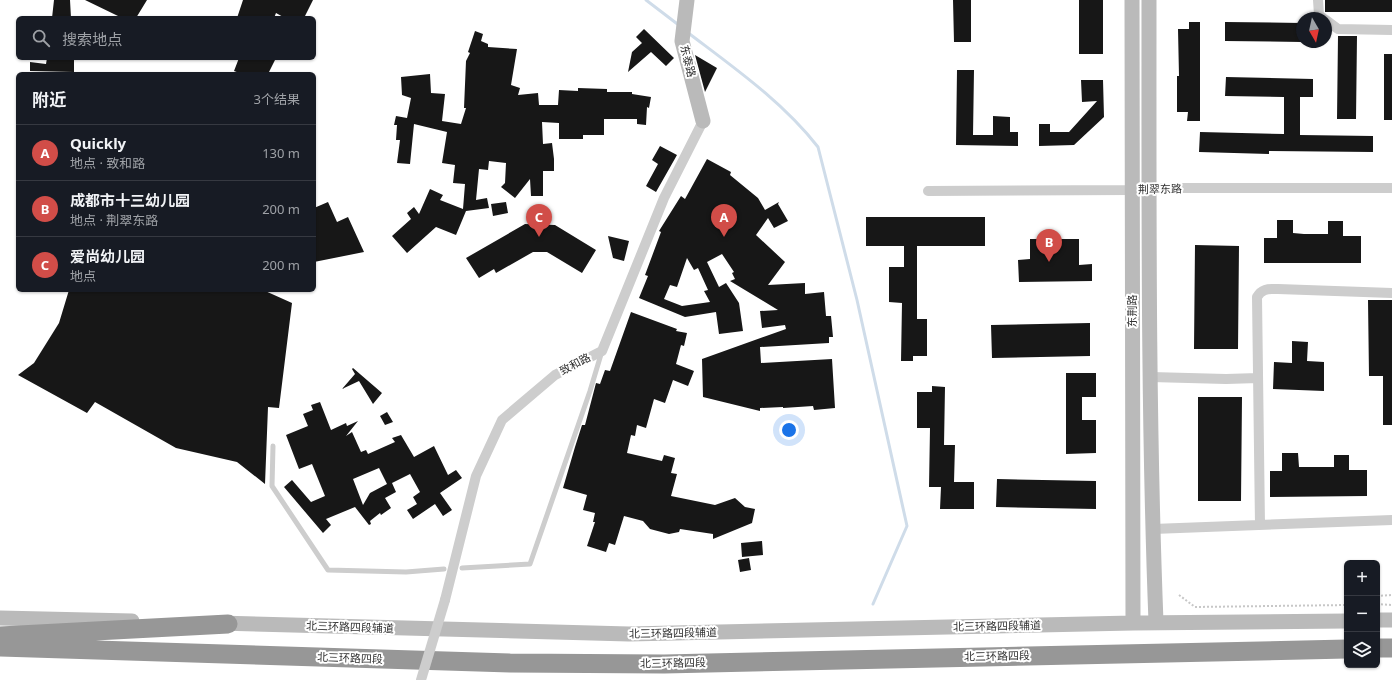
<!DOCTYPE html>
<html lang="zh">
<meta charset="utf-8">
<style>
body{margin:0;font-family:"Noto Sans","Noto Sans SC",sans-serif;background:#242831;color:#f1f3f6}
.controls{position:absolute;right:12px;bottom:12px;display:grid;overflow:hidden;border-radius:6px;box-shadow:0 1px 3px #0004}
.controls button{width:36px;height:36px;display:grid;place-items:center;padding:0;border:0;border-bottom:1px solid #363941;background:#171b24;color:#f1f3f6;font:20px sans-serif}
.compass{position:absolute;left:1296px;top:12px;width:36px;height:36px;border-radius:50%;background:#171b24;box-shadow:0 1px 3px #0004;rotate:171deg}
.you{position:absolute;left:789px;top:430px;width:14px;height:14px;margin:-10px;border:3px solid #fff;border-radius:50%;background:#1a73e8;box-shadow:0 0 0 6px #1a73e833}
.badge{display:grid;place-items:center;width:26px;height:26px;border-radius:50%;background:#d14d48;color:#fff;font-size:13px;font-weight:700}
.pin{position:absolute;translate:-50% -33px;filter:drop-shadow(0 1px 2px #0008)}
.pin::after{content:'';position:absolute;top:21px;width:14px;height:12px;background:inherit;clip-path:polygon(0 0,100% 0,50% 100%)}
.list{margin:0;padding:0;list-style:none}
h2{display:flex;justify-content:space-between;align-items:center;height:52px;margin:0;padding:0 16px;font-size:17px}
h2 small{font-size:13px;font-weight:400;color:#9ea1a6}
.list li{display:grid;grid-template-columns:26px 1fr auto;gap:12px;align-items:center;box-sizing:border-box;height:56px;padding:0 16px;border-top:1px solid #363941}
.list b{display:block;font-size:15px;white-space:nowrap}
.list p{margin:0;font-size:13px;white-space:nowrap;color:#9ea1a6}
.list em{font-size:13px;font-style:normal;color:#9ea1a6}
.icon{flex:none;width:22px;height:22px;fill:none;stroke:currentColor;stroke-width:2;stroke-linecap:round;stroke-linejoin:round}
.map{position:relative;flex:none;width:1392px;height:680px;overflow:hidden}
.search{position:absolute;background:#171b24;box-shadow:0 1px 3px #0004;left:16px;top:16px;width:300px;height:44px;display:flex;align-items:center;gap:10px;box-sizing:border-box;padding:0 14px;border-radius:6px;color:#9ea1a6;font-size:15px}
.panel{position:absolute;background:#171b24;box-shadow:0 1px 3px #0004;left:16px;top:72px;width:300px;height:220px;border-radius:6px}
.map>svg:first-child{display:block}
</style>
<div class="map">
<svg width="1392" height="680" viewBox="0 0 1392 680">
<rect width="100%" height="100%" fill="#fff"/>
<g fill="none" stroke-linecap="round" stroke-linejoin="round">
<path stroke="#cfdce9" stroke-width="3" d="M 646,0 L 680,26
M 687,32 C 733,67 782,101 818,147 L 857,300 L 907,526 L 873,604"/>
</g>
<path fill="#171717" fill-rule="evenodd" d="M 54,0 L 70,0 L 71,18 L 52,18 Z
M 85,0 L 147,0 L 136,18 L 117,18 L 118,16 Z
M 243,0 L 313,0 L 304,18 L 285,18 L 276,13 L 274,18 L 237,18 Z
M 953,0 L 971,0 L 971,42 L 954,42 Z
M 1079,0 L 1103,0 L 1103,54 L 1079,54 Z
M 1325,0 L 1392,0 L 1392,12 L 1325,12 Z
M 1189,22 L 1200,22 L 1200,121 L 1187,121 L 1188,112 L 1177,112 L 1177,76 L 1179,76 L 1178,29 L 1189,29 Z
M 1225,22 L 1302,23 L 1302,42 L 1225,41 Z
M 644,29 L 674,58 L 666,66 L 651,52 L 628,72 L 632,52 L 642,43 L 636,37 Z
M 475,31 L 483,34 L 481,41 L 488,44 L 488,47 L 517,49 L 511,85 L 520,88 L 518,95 L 538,93 L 539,105 L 558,105 L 559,90 L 578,91 L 578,88 L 607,89 L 607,92 L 632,92 L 632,94 L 651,97 L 649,108 L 647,107 L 646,125 L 637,124 L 637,119 L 604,119 L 604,135 L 583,135 L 583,139 L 559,139 L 559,123 L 542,122 L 543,144 L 552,143 L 554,159 L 554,171 L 543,171 L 543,196 L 531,196 L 530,179 L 515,198 L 501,187 L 505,183 L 506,163 L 489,161 L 488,170 L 479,169 L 476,200 L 487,198 L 489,208 L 466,211 L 456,235 L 436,227 L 407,253 L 392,236 L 411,219 L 407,213 L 414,207 L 419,214 L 430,189 L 443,195 L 440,200 L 463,209 L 465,184 L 453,183 L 455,165 L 442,163 L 447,132 L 414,124 L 410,164 L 397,163 L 400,140 L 396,140 L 397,125 L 394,125 L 396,116 L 407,118 L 411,98 L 402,95 L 401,77 L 430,74 L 431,93 L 445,94 L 442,121 L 461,124 L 466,108 L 464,108 L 466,61 L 470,53 L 468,52 Z
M 1338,36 L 1357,36 L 1356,119 L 1337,119 Z
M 1384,54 L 1392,54 L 1392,120 L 1384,120 Z
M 695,55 L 717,68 L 705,92 Z
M 47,58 L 74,58 L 74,72 L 30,71 L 30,62 L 46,64 Z
M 239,58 L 276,58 L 268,74 L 242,74 L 234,71 Z
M 957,70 L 974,70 L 973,135 L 993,135 L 993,116 L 1010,117 L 1010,132 L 1018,132 L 1018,146 L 956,145 Z
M 1226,77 L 1313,79 L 1313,97 L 1300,97 L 1300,135 L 1373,136 L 1373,152 L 1269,151 L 1269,154 L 1199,152 L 1200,132 L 1284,134 L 1284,97 L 1225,96 Z
M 1081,80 L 1103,80 L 1104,117 L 1074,145 L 1039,146 L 1039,124 L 1050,124 L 1050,132 L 1069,132 L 1097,101 L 1082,102 Z
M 660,146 L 677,155 L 656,192 L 646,186 L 658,164 L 652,160 Z
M 707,159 L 731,172 L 730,175 L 758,198 L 765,210 L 779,202 L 778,204 L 788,221 L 774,228 L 768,218 L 756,235 L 785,262 L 768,285 L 805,283 L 805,294 L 824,292 L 826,316 L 831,316 L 833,337 L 829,337 L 829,343 L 760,347 L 761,363 L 832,359 L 835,408 L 814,410 L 813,406 L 783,408 L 783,407 L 760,408 L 760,411 L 703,397 L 702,359 L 786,329 L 785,325 L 762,328 L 760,311 L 778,310 L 730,281 L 735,279 L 732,273 L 734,272 L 722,254 L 707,262 L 719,287 L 726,283 L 739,303 L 743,331 L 719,334 L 716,312 L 685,317 L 639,298 L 648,276 L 645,275 L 661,232 L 659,231 L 681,196 L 685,199 ZM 687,258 L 694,270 L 698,268 L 708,290 L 704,291 L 710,302 L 682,306 L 664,299 L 670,285 L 677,287 Z
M 328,202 L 337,222 L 348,217 L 364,252 L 314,262 L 314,208 Z
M 506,202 L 508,213 L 493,216 L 491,204 Z
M 866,217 L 985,217 L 985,246 L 917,246 L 917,319 L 927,319 L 927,356 L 913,356 L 913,361 L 901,361 L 902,303 L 889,302 L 889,267 L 904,267 L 904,246 L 866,246 Z
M 1277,220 L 1293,220 L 1293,233 L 1304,234 L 1328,234 L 1328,221 L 1343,221 L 1343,236 L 1361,236 L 1361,263 L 1264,263 L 1264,238 L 1277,238 Z
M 525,224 L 555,225 L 596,250 L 582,273 L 547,252 L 533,252 L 496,273 L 494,269 L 479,278 L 466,258 Z
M 608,236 L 629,241 L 624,261 L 613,258 Z
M 1030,239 L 1079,239 L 1079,265 L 1092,264 L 1092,281 L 1019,282 L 1018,260 L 1030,259 Z
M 1195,245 L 1239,246 L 1238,349 L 1194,349 Z
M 69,290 L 263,290 L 292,303 L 279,408 L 268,407 L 265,484 L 237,462 L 176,448 L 95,402 L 87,413 L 18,375 L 34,363 L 59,323 Z
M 1368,300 L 1392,300 L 1392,425 L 1383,425 L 1383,376 L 1369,376 Z
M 631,312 L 677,329 L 676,331 L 687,333 L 684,346 L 681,345 L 676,364 L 694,371 L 688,386 L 673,380 L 665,403 L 654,399 L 646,428 L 637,425 L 635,436 L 631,435 L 627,453 L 662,461 L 664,455 L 675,458 L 671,473 L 677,474 L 671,496 L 715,505 L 735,498 L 745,507 L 755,509 L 752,523 L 713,539 L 713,534 L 680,529 L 679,532 L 669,534 L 650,529 L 643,521 L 624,516 L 615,545 L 609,543 L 606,552 L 587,546 L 595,522 L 593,522 L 595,513 L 583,510 L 587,495 L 563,488 L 575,447 L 582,425 L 585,425 L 596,383 L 600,384 L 605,370 L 610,371 Z
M 1090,323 L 1090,356 L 992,358 L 991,325 Z
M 1292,341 L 1308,342 L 1307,361 L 1324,362 L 1324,391 L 1273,389 L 1274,362 L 1292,363 Z
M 353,368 L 382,393 L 373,404 L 359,381 L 342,389 L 355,374 L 352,369 Z
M 1066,373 L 1096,373 L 1096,397 L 1082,397 L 1082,420 L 1096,420 L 1096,453 L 1066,454 Z
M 932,386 L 945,387 L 944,445 L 955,445 L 954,482 L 974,482 L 974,509 L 940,509 L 941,487 L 929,487 L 930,428 L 917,428 L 917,392 L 932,392 Z
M 1198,397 L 1242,397 L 1241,501 L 1198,501 Z
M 320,402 L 331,430 L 346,423 L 347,426 L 358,421 L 346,436 L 352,432 L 361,452 L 366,450 L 368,454 L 395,442 L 392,438 L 401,435 L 414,457 L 434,446 L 448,475 L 456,470 L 462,478 L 440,493 L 452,510 L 443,516 L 435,504 L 413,519 L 407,510 L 417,504 L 413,497 L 420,492 L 410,474 L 392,483 L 396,492 L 385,498 L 391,508 L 381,515 L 380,513 L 370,521 L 371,524 L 369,525 L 355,507 L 326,519 L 331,525 L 323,533 L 284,487 L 292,480 L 311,502 L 325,496 L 312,464 L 299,469 L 286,435 L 308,426 L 303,414 L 313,410 L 311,405 ZM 379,468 L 387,484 L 370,493 L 363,505 L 353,479 Z
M 387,412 L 393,422 L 385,425 L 380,416 Z
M 1282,453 L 1298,453 L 1299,467 L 1334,467 L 1334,455 L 1349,455 L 1349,470 L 1367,470 L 1367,496 L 1270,497 L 1270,471 L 1282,471 Z
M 997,479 L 1096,481 L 1096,509 L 996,507 Z
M 762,541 L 763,555 L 742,557 L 741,543 Z
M 749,558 L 751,570 L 740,572 L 738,560 Z"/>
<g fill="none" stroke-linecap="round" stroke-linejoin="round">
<path stroke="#c7c7c7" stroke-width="2" stroke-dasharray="2 2" stroke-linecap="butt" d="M 1179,595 L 1195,607 L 1347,605
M 1377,596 L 1392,595
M 1377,604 L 1392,605"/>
<path stroke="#cdcdcd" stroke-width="5" d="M 273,446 L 272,486 L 328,570 L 406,572 L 444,569
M 462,568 L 530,564 L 590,391 L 602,351"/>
<path stroke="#cdcdcd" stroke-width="10" d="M 1318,0 L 1319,15 L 1323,18
M 1326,20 L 1338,29 L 1392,30
M 928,191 L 1132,190 L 1149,188 L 1392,188
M 1151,377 L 1226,379 L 1258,378
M 1260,525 L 1257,297 C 1262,288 1269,289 1278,289 L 1392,293
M 1153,529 L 1392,520
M 445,600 L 476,476 L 502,420 L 555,375 L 602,351 L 664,198 L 703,121"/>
<path stroke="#bababa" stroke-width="15" d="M 687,0 L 682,41 L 703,121
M 1132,0 L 1133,623
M 1149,0 C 1149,207 1148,415 1156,622
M 0,618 L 132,621
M 1377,620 L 1392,620
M 218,623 L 629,634 L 1133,623 L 1347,621"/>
<path stroke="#979797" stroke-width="19" d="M 0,636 L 228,624
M 0,647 L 510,663 L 664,664 L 1347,649
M 1377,648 L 1392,648"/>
<path stroke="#cdcdcd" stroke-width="10" d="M 421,680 L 445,600"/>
</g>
<g text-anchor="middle" stroke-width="4" stroke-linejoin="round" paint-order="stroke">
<g font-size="11" fill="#303030" stroke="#fff">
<text transform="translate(688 61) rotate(76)" y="4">东泰路</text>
<text transform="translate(1160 189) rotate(-1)" y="4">荆翠东路</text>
<text transform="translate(1132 311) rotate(-90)" y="4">东荆路</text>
<text transform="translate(575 364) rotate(-28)" y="4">致和路</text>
<text transform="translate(997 626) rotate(-1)" y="4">北三环路四段辅道</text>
<text transform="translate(350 627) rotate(2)" y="4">北三环路四段辅道</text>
<text transform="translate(673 633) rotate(-1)" y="4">北三环路四段辅道</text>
<text transform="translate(997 656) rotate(-1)" y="4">北三环路四段</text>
<text transform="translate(350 658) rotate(2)" y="4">北三环路四段</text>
<text transform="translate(673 663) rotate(-1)" y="4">北三环路四段</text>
</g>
</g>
</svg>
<div class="controls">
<button>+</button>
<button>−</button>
<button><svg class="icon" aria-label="layers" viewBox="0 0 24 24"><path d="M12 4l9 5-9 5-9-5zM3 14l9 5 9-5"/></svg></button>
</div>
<svg class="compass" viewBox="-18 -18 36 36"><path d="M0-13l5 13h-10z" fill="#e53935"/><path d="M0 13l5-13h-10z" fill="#9ea1a6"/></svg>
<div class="you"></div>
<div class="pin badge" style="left:724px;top:237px">A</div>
<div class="pin badge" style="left:1049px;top:262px">B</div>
<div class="pin badge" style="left:539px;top:237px">C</div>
<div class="search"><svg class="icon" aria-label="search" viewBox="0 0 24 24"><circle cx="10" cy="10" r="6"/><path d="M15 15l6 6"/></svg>搜索地点</div>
<section class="panel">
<h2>附近<small>3个结果</small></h2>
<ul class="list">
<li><span class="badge">A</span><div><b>Quickly</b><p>地点 · 致和路</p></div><em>130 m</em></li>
<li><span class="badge">B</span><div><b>成都市十三幼儿园</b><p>地点 · 荆翠东路</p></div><em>200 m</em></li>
<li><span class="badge">C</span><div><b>爱尚幼儿园</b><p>地点</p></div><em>200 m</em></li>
</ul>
</section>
</div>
